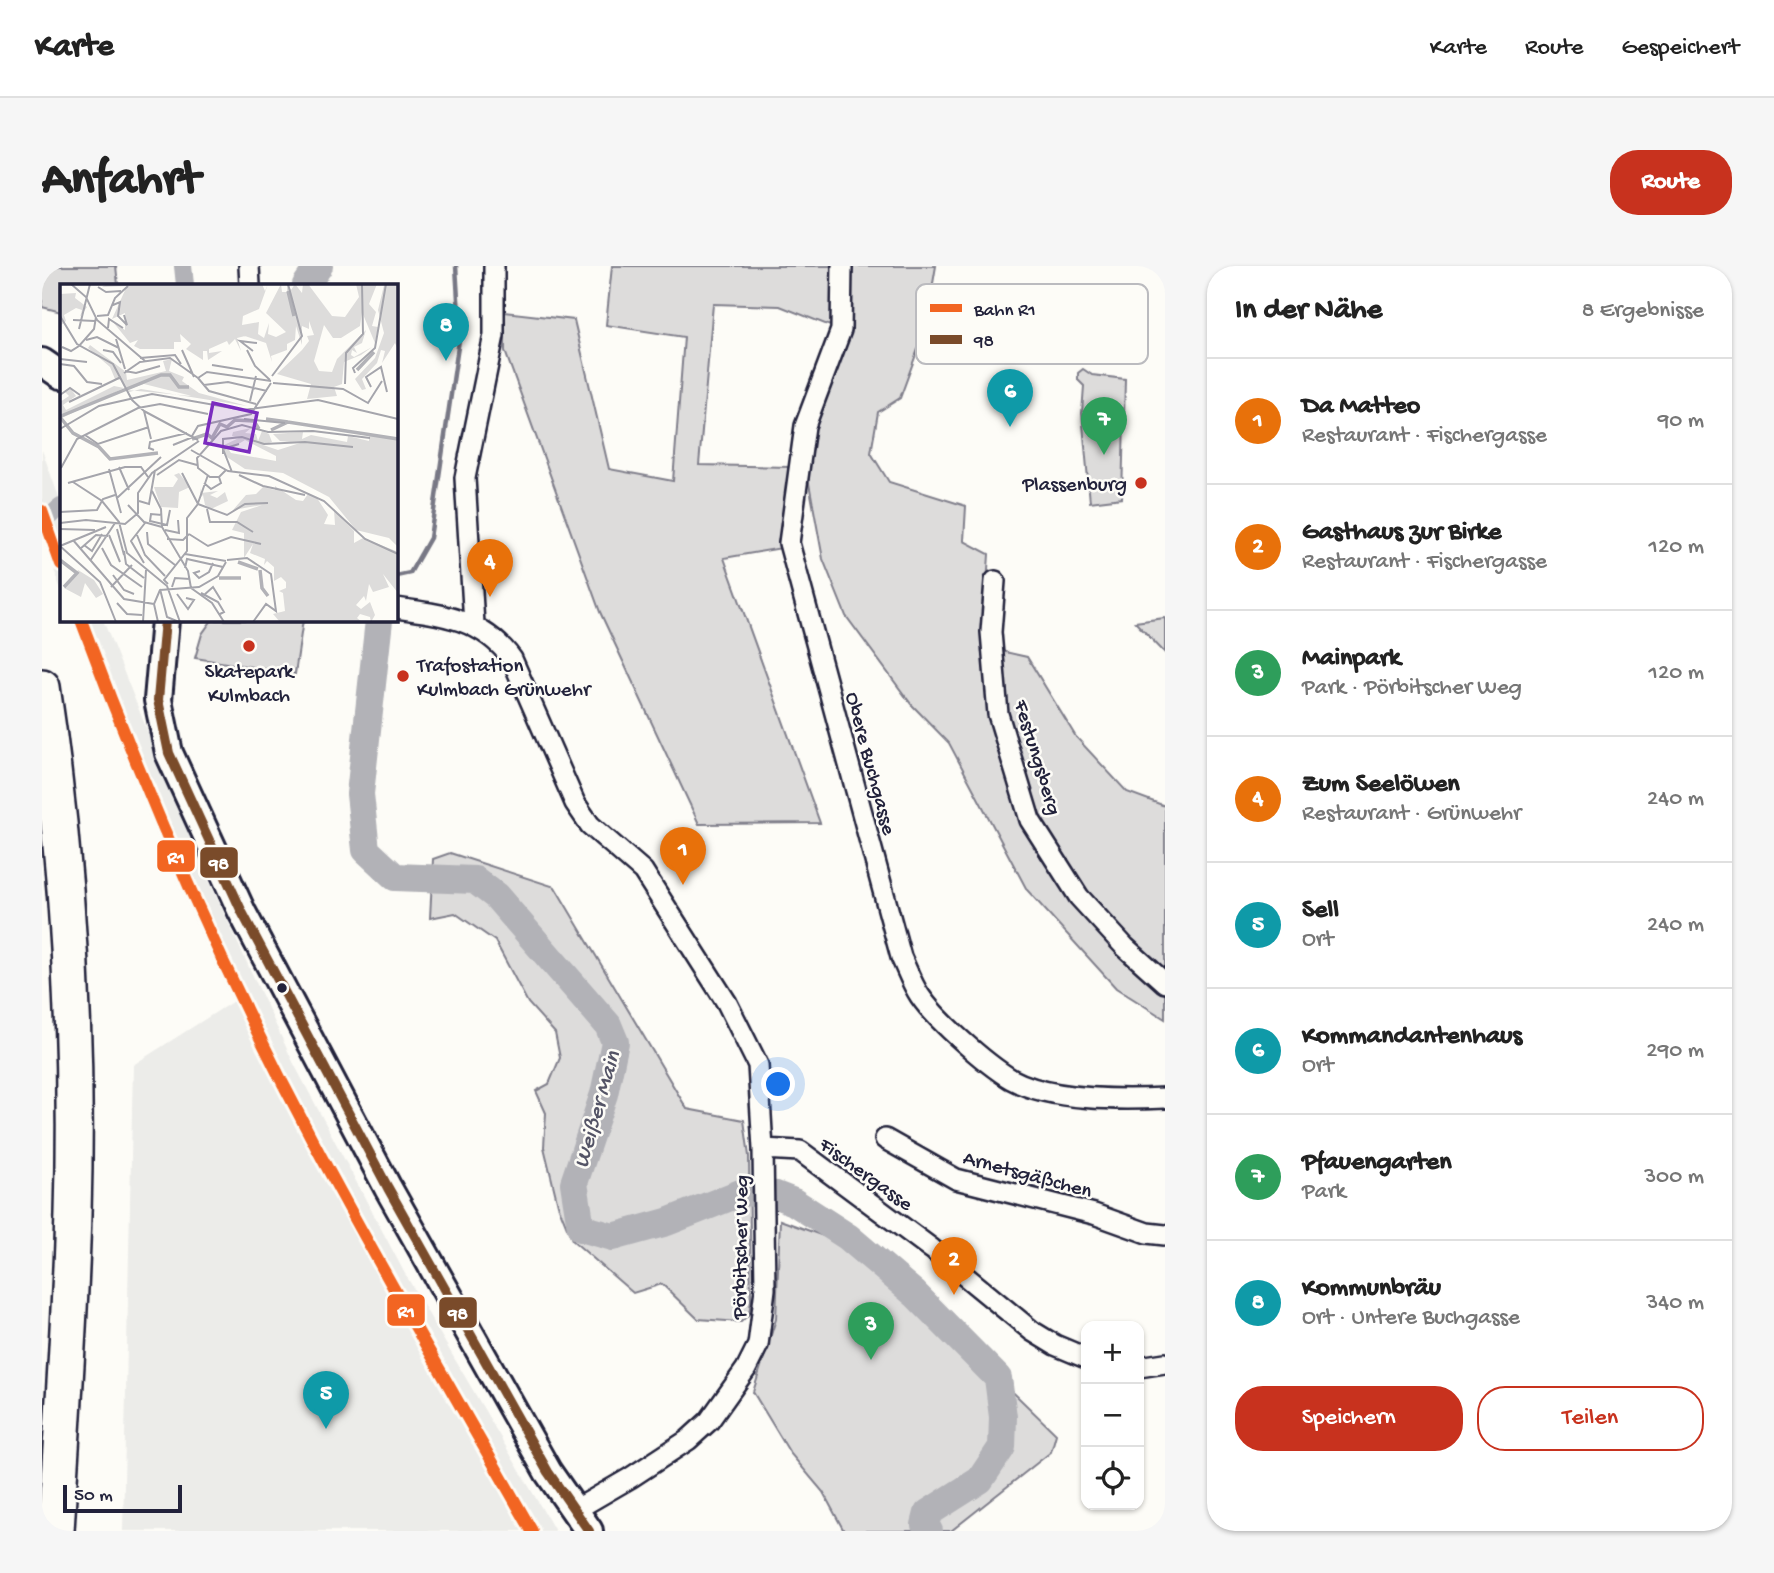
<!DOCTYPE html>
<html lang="de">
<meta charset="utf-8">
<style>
body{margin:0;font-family:"Gochi Hand",sans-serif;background:#f6f6f6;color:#222}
.controls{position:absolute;right:21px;bottom:21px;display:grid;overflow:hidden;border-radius:14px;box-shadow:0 2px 5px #0004}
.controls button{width:63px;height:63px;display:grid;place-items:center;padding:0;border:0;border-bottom:2px solid #e0e0e0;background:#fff;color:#222;font:35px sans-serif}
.scale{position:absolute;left:21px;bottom:18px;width:119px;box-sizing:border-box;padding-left:7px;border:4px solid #22223b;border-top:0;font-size:19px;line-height:24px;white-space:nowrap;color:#22223b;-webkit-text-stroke:5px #fdfcf7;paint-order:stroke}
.you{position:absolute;left:737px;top:819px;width:24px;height:24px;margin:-18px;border:5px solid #fff;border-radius:50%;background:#1a73e8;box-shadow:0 0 0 10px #1a73e833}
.badge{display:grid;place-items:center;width:46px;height:46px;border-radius:50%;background:#c8321e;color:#fff;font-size:23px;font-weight:700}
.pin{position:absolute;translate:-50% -58px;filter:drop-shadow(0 2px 4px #0008)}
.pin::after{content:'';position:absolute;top:37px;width:24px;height:21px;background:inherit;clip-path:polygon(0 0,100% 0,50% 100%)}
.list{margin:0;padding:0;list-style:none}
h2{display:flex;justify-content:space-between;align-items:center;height:91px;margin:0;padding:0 28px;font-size:30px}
h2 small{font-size:23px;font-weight:400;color:#767676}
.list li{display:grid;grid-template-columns:46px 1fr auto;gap:21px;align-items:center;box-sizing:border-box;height:126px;padding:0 28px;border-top:2px solid #e0e0e0}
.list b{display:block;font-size:26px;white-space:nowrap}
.list p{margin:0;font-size:23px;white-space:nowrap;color:#767676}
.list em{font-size:23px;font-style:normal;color:#767676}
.actions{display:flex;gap:14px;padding:21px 28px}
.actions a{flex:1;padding:16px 0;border:2px solid #c8321e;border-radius:28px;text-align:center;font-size:24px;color:#c8321e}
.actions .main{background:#c8321e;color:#fff}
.icon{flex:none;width:38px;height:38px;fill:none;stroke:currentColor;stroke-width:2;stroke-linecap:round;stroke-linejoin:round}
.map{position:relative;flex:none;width:1123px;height:1265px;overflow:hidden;border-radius:28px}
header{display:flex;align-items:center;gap:42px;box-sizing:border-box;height:98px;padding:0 35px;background:#fff;border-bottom:2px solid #e0e0e0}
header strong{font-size:33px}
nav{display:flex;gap:38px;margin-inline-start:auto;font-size:24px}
.intro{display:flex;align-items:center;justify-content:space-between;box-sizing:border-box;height:168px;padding:0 42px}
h1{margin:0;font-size:49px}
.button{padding:18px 32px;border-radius:28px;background:#c8321e;color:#fff;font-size:24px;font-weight:700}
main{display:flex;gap:42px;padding:0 42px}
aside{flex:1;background:#fff;border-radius:28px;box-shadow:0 2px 5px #0004}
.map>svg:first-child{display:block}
</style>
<header>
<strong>Karte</strong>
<nav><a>Karte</a><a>Route</a><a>Gespeichert</a></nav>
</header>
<div class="intro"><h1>Anfahrt</h1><a class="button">Route</a></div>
<main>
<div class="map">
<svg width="1123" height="1265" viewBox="0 0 1123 1265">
<rect width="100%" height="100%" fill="#fdfcf7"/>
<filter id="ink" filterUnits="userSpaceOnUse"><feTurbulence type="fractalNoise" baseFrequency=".0143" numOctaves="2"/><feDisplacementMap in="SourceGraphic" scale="14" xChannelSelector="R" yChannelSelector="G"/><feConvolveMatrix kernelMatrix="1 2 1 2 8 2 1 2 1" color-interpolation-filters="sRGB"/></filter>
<g filter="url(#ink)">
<path fill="#ecece9" d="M 0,184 L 19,237 L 19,324 L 0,270 Z
M 30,354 L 61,354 L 155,589 L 251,796 L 362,1006 L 513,1265 L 81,1265 L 91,799 L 193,734 L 73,462 Z"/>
<path fill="#dddcdb" stroke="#807f8b" stroke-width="2" d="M 0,0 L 74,0 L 76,19 L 19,19 L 19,46 L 0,41 Z
M 570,0 L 894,0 L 883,64 L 858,132 L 836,146 L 829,187 L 847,216 L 924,240 L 922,275 L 947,288 L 941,381 L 985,391 L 1034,471 L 1085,526 L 1123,540 L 1123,753 L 1074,722 L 985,624 L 907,477 L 869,438 L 804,350 L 781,293 L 762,190 L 806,67 L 738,40 L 671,38 L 657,199 L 747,201 L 740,282 L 682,292 L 778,557 L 657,558 L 558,346 L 463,85 L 463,46 L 532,54 L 567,203 L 631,215 L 642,71 L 564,59 Z
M 1041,103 L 1050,109 L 1083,113 L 1080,232 L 1048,236 L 1040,147 L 1042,120 L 1036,114 L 1036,107 Z
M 1123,352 L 1123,387 L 1093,356 Z
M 170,354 L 261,354 L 253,408 L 153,392 L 160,368 Z
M 408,587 L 513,621 L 645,843 L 702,854 L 707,890 L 709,1035 L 707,1048 L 699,1056 L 656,1053 L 620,1018 L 591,1027 L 530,974 L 516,939 L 502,881 L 504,847 L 494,825 L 507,818 L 518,792 L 513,767 L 486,737 L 453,675 L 413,647 L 388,652 L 391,593 Z
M 738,954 L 795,975 L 845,1013 L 905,1062 L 1014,1168 L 1009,1186 L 909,1265 L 802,1265 L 781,1226 L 748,1187 L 711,1126 L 734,1053 Z"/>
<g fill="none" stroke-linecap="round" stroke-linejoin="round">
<path stroke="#787885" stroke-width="4.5" d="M 354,310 L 368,307 L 388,272 L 418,67 L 414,0"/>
<path stroke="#b2b2b7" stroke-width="18" d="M 141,0 L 143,19
M 0,257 L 19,241"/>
<path stroke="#b2b2b7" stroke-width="28" d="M 264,19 L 277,0
M 337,354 L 318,528 L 324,584 L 353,611 L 433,614 L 454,630 L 566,759 L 573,776 L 562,828 L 532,917 L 539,962 L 571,971 L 625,956 L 701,926 L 734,929 L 752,936 L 806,971 L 873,1028 L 956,1112 L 961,1151 L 960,1181 L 938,1214 L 886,1247 L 883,1259 L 887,1265"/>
<g stroke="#22223b" stroke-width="24">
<path id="street" d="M 207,0 L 208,19
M 800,0 L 799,64 L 763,160 L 747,277 L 859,691 C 865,704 870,718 878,730 C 895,755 943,797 969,813 C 1009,835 1079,834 1123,832
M 953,315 L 949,366 L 956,448 L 988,554 L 1037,631 L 1083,681 L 1123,717
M 354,342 C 399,348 441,353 470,393 L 533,537 L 548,559 L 601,605 L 685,737 L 716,799 L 721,883 L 723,1023 L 716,1079 L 704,1103 L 667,1155 L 646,1174 L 588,1212 L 533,1244
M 432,358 L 423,212 L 452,69 L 452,0
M 843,873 L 914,913 L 1052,948 L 1105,967 L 1123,969
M 721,883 L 758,885 L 890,983 L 990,1065 L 1013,1079 L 1044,1092
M 1097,1101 L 1123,1097"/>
</g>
<g stroke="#22223b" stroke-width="32">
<path id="secondary" d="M 0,96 L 19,109
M 123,354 L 116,434 L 127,487 L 200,646 L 346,922 L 506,1206 L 547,1265"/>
</g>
<g stroke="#22223b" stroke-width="40">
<path id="highway" d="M 0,421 C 26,595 36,772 31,948 C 28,1054 20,1160 14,1265"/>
</g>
<use href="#street" stroke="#fdfcf7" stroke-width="19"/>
<use href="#secondary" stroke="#fdfcf7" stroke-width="26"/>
<use href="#highway" stroke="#fdfcf7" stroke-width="35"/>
<g stroke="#fdfcf7" stroke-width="16">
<path id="bus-1" d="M 123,354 L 116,434 L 127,487 L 200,646 L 346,922 L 506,1206 L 547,1265"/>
</g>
<use href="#bus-1" stroke="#7a4b2a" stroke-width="10"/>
<g stroke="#fdfcf7" stroke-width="18">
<path id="rail-1" d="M 0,245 L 19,299
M 39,354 C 105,533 183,710 273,879 C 342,1009 417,1137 490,1265"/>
</g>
<use href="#rail-1" stroke="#f26522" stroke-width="12"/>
</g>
</g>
<g fill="#c8321e" stroke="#fdfcf7" stroke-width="2.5">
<circle cx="1099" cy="217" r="7"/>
<circle cx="207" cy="380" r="7"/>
<circle cx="361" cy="410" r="7"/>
</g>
<circle fill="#22223b" stroke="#fdfcf7" stroke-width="2.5" cx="240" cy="722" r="6"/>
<g text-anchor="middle" stroke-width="5" stroke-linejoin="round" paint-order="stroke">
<g font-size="21" fill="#22223b" stroke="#fdfcf7" text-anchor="end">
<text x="1085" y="224">Plassenburg</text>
<text x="375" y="405" text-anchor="start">Trafostation<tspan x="375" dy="24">Kulmbach Grünwehr</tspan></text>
<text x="207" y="411" text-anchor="middle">Skatepark<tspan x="207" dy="24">Kulmbach</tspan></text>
</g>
<g font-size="21" fill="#22223b" stroke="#fdfcf7">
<text transform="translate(997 491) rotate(73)" y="7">Festungsberg</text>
<text transform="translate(830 497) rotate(75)" y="7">Obere Buchgasse</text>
<text transform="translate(825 907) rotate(36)" y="7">Fischergasse</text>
<text transform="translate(986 907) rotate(15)" y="7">Arnetsgäßchen</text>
<text transform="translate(697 981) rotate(-89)" y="7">Pörbitscher Weg</text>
</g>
<g font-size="23" font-style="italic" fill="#545466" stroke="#fdfcf7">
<text transform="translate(553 843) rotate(-74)" y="8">Weißer Main</text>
</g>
</g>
<g transform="translate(18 18)">
<rect width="338" height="338" fill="#fdfcf7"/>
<path d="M 47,0 L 202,0 L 205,7 L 208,0 L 199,25 L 183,32 L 182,41 L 199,38 L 198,50 L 204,54 L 209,39 L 208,50 L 216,53 L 226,48 L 206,29 L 221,0 L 222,8 L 227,8 L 227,0 L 231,6 L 235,0 L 242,9 L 243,0 L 248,0 L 272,32 L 285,33 L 299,13 L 296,0 L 317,0 L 309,20 L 316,28 L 312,42 L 318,43 L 315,59 L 302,28 L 300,42 L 281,54 L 273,54 L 264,41 L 254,77 L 259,87 L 272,88 L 277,75 L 306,46 L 302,59 L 294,63 L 297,69 L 292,66 L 291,71 L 294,73 L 312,63 L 301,71 L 284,78 L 282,100 L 274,103 L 277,112 L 247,115 L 251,100 L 217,90 L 242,66 L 249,57 L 247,52 L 254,51 L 249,37 L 249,45 L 242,42 L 242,61 L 236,42 L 235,56 L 227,60 L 227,66 L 211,72 L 212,78 L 206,59 L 179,50 L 185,52 L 177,54 L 181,67 L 175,55 L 169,61 L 167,57 L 149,65 L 149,69 L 162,67 L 148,76 L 147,67 L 143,67 L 143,76 L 126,65 L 131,60 L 120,50 L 121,58 L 114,58 L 114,65 L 80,65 L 74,62 L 78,56 L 70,59 L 53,38 L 65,46 L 65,29 L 52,35 L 67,2 L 42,3 ZM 321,0 L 338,0 L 338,66 L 335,59 L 322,79 L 325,67 L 321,66 L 317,79 L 302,95 L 306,105 L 302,106 L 295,95 L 315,74 L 324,49 L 318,26 L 324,1 ZM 16,9 L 15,14 L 27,23 L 20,33 L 22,26 L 16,24 L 4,31 L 6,37 L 0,42 L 0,10 ZM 30,61 L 66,88 L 67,96 L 106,87 L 103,77 L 112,75 L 109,87 L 124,93 L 122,97 L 139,109 L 187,122 L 81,105 L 69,108 L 62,96 L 55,95 L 50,83 L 28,64 ZM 84,100 L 128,111 L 131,112 L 67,106 ZM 54,102 L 64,104 L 0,135 L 0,118 L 9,112 L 5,108 L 11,105 L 16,112 L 3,121 L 6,126 ZM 191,144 L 185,149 L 196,150 L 198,157 L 202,147 L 209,150 L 212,158 L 203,161 L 218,166 L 240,159 L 220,157 L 213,150 L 243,148 L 242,155 L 251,151 L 287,158 L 288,152 L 309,157 L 309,150 L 338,154 L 338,263 L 329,254 L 296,246 L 269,213 L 223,189 L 185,185 L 164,171 L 164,161 L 179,154 L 172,152 L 173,148 ZM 185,156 L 216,172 L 216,177 L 171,169 L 169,166 ZM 119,189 L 130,203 L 119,208 L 118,224 L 101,223 L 94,203 L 113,203 L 118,195 L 114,191 ZM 215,202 L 236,216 L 243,217 L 248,210 L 257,214 L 268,231 L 264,240 L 275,241 L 274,226 L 294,247 L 294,259 L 303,254 L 336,267 L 338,309 L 323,290 L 329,303 L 313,308 L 309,300 L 306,317 L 304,312 L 296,321 L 301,325 L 310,318 L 315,331 L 311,338 L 310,333 L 300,330 L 297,334 L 302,338 L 220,338 L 213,330 L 225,327 L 223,309 L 219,307 L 226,304 L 226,298 L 221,293 L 214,297 L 214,283 L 207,277 L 204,281 L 205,275 L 190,269 L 193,260 L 184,274 L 184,249 L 172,246 L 181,228 L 202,221 L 173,226 L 186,211 L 196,210 L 203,203 L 215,206 ZM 140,204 L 141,209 L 158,207 L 150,211 L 157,214 L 165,208 L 168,217 L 151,225 L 145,221 L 143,211 L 140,214 ZM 18,286 L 34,296 L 43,310 L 36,314 L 25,299 L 21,313 L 4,304 Z" fill="#dddcdb" fill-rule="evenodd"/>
<path fill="none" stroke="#b2b2b7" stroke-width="3.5" d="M 228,7 L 234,32M 297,86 L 314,68M 1,132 L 101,91 L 110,91 L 119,103 L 129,103M 0,133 L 13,149 L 39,163 L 50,175 L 98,169M 206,135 L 228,138M 211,146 L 228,138 L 338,155M 132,155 L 147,150 L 152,154 L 160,140 L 167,143 L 175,136 L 194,137 L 199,145M 0,276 L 17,289 L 4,303M 178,278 L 198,285M 200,286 L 202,304 L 208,312M 159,294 L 181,294"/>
<path fill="none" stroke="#a5a5ac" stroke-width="2" d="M 11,0 L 26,13 L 37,36 L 85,77M 38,3 L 46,8 L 61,7M 53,21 L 60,18 L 58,32 L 67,41 L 64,31M 0,32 L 17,60 L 53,80 L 72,116M 37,32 L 48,31 L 55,14 L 68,2M 13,36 L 35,37M 48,44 L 49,35 L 63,44M 19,45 L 30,0M 56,55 L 65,85M 26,56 L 37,53 L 59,64M 2,63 L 11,67 L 19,62 L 34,45 L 36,33M 43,66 L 53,68 L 61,79M 122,66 L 134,93M 187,66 L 195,82 L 210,96M 193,67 L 180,57 L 197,59M 80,74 L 115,71 L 121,80M 0,75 L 27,78M 0,80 L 14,82 L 27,98 L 42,100M 152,81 L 183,86M 65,87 L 76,89 L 100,82M 64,89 L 80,78 L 110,74 L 138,94M 295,89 L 293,84 L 315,64 L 326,0M 212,92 L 242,52 L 228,0M 138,94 L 147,88 L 211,97M 138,94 L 149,107 L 196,120M 213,99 L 283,105 L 308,119 L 322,97M 285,100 L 286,69 L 303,50 L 302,0M 144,101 L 168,98 L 207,107M 311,103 L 306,93 L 321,83 L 327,108M 0,111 L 10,104 L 20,111M 72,116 L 84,127 L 91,155M 190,117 L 196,92M 9,118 L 61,93M 84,127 L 138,156M 184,135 L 225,139M 0,145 L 39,122 L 92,110 L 183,126 L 258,116 L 338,135M 25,151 L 38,160 L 89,143M 132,152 L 138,142 L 191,130 L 211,99M 113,161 L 133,153M 94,166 L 89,164 L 90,158 L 127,149M 131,166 L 168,187 L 209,192 L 264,217 L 305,255 L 338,270M 163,170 L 163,155 L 182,153 L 204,160 L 245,158 L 293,163M 59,183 L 69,206M 1,184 L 17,155 L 78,124 L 100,120 L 148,130M 49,185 L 61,229M 166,186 L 159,193 L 150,193 L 138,184 L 137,174 L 161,147 L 182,141 L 208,148 L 253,147 L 310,154M 172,188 L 163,165 L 179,160M 122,189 L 138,220M 97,191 L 119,176 L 137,181M 179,191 L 203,202 L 245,211M 13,198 L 42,217 L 59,238 L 67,269 L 107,302 L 120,338M 8,199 L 65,183 L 81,183 L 88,193M 144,199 L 151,205 L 161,199 L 159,193M 92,207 L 101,225 L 102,243 L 128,287 L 131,304M 57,214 L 101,173M 79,217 L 89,220 L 95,186M 138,219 L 148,191M 68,221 L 84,238 L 102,243M 147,225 L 150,238 L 177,238 L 193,248M 0,228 L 37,226 L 43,215 L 55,211M 102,231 L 91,230 L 90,237 L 107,241 L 110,226M 0,239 L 26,236 L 65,240 L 78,229 L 78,209 L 92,189 L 139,157M 0,245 L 35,246M 57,245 L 64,271M 105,246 L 119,249 L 118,236M 87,248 L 88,260 L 115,281M 129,250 L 148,262 L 171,253 L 201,260M 49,251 L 60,278M 77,251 L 85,271 L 105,292M 107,255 L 123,256 L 129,250M 13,256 L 64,315 L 94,320M 24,261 L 32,267 L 42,250M 0,262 L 40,298 L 56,338M 0,262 L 46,243M 42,264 L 51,281 L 82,303M 20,265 L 36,251 L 48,252M 64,267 L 66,280 L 84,294M 125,270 L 166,277M 167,276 L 187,274 L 211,290 L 216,327 L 206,320 L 193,338M 30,277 L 55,239M 84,279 L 71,257 L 85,239M 125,284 L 127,275 L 163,283M 140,287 L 134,289 L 139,294 L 149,288 L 153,279M 53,291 L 64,306 L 74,310M 108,300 L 104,296 L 127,267 L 127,234 L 138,220 L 167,231 L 185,220 L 208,219M 51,303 L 72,281M 112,303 L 115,294 L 130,295M 131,304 L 152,319 L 164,338M 100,305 L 107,333 L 119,338M 100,306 L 139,303 L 158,292 L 166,278M 141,309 L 158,318 L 164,328 L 160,330M 117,310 L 128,325 L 134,316 L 126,314M 144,311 L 153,303 L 161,316M 57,319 L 67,330 L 82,331M 83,338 L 86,286M 98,338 L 94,320 L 100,306"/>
<path fill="#7b2cbf" fill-opacity="0.15" stroke="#7b2cbf" stroke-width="3.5" d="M 153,119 L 197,129 L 189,168 L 145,159 Z"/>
<rect width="338" height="338" fill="none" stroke="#22223b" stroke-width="3.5"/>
</g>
<rect x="874" y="18" width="232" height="80" rx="10" fill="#fdfcf7" stroke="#bbbbbf" stroke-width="2"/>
<rect x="888" y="38" width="32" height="8" fill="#f26522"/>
<rect x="888" y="69" width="32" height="9" fill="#7a4b2a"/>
<g font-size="19" fill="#22223b">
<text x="932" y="49">Bahn R1</text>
<text x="932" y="80">98</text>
</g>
<g stroke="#fdfcf7" stroke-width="2.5">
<rect x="114" y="573" width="40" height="34" rx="7" fill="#f26522"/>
<rect x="157" y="580" width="40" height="33" rx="7" fill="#7a4b2a"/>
<rect x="344" y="1027" width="40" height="34" rx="7" fill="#f26522"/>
<rect x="396" y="1030" width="40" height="33" rx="7" fill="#7a4b2a"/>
</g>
<g font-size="19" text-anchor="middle" font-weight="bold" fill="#fff">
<text x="134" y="597">R1</text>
<text x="177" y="603">98</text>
<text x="364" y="1051">R1</text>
<text x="416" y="1053">98</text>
</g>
</svg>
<div class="controls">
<button>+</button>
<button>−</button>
<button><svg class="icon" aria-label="locate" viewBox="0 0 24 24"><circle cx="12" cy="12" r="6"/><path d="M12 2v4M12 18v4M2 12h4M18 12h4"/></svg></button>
</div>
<div class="scale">50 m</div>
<div class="you"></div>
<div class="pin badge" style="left:641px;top:619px;background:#e8710a">1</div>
<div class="pin badge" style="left:912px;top:1029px;background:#e8710a">2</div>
<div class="pin badge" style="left:829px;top:1094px;background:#2e9e5b">3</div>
<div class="pin badge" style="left:448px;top:331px;background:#e8710a">4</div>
<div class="pin badge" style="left:284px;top:1163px;background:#0f9aa8">5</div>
<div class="pin badge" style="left:968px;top:161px;background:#0f9aa8">6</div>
<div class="pin badge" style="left:1062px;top:189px;background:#2e9e5b">7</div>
<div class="pin badge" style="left:404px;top:95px;background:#0f9aa8">8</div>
</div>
<aside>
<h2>In der Nähe<small>8 Ergebnisse</small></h2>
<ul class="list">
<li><span class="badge" style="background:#e8710a">1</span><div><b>Da Matteo</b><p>Restaurant · Fischergasse</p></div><em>90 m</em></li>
<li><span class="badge" style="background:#e8710a">2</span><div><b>Gasthaus zur Birke</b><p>Restaurant · Fischergasse</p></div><em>120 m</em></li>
<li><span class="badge" style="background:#2e9e5b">3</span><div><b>Mainpark</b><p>Park · Pörbitscher Weg</p></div><em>120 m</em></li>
<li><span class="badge" style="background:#e8710a">4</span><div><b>Zum Seelöwen</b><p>Restaurant · Grünwehr</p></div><em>240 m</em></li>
<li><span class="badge" style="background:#0f9aa8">5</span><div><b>Sell</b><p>Ort</p></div><em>240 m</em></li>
<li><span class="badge" style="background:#0f9aa8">6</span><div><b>Kommandantenhaus</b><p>Ort</p></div><em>290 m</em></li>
<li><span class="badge" style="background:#2e9e5b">7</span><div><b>Pfauengarten</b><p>Park</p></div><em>300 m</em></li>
<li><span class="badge" style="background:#0f9aa8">8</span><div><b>Kommunbräu</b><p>Ort · Untere Buchgasse</p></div><em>340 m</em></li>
</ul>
<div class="actions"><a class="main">Speichern</a><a>Teilen</a></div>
</aside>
</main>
